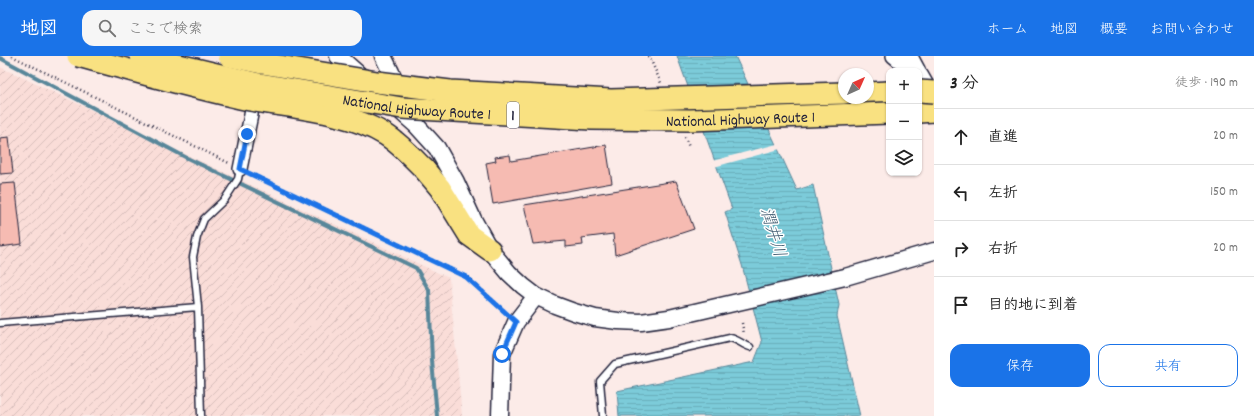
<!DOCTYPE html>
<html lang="ja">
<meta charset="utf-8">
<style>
body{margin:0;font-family:Dekko,"Klee One",sans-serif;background:#f6f6f6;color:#222}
.controls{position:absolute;right:12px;top:12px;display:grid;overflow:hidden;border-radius:8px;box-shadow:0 1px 3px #0004}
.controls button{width:36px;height:36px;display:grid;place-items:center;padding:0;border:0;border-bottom:1px solid #e0e0e0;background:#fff;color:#222;font:20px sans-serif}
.compass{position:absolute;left:838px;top:12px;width:36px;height:36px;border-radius:50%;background:#fff;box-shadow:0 1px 3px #0004;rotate:45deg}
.stop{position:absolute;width:12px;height:12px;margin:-9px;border:3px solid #1a73e8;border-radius:50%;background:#fff}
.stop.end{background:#1a73e8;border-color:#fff;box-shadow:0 1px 4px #0008}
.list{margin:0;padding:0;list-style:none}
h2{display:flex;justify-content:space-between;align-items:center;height:52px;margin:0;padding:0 16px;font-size:17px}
h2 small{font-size:13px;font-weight:400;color:#767676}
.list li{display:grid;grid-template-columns:26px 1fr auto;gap:12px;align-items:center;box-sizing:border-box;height:56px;padding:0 16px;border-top:1px solid #e0e0e0}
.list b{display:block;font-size:15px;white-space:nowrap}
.list em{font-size:13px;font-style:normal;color:#767676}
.actions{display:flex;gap:8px;padding:12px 16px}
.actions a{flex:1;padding:9px 0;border:1px solid #1a73e8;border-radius:12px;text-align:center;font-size:14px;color:#1a73e8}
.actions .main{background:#1a73e8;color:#fff}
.icon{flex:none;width:22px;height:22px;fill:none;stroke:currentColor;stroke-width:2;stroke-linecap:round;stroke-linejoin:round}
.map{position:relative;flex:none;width:934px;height:360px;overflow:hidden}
header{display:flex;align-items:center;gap:24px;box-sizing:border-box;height:56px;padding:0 20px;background:#1a73e8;color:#fff}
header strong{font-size:19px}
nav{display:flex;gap:22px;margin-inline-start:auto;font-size:14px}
.search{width:280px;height:36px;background:#f6f6f6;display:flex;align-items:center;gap:10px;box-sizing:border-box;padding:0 14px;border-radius:12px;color:#767676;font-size:15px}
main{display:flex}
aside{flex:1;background:#fff}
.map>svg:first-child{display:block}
</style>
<header>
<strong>地図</strong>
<div class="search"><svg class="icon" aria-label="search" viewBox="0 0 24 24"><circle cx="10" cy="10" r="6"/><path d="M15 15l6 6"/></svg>ここで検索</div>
<nav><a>ホーム</a><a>地図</a><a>概要</a><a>お問い合わせ</a></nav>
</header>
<main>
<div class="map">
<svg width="934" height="360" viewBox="0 0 934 360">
<defs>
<pattern id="industrial-furrows" width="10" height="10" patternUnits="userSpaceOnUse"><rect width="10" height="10" fill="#faddd8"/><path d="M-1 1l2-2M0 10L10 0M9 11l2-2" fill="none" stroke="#d6bdba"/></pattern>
<pattern id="water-rules" width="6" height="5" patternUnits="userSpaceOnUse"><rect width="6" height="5" fill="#7ccbd9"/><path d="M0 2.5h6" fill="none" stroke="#6baebb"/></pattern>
</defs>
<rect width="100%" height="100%" fill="#fcebe8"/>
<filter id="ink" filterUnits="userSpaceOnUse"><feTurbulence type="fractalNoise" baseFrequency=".025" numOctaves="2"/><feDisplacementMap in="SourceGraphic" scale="8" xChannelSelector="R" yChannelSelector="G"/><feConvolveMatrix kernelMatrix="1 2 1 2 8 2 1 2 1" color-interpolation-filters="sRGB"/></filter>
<g filter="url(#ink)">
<path fill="url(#industrial-furrows)" d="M 0,11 L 449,222 L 462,360 L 0,360 Z"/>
<path fill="url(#water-rules)" stroke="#58879a" d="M 677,0 L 735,0 L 797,134 L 813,129 L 839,249 L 837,260 L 860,360 L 619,360 L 617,335 L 754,306 L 762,286 L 742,209 L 725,156 L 732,153 Z"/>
<path fill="#fcebe8" d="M 777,88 L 780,93 L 714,111 L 712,105 Z"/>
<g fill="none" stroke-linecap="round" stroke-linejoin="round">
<path stroke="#58879a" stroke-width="4" d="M 0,2 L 187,102 L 416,212 L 429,234 L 432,305 L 437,360"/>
</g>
<path fill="#f6bbb2" stroke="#22223b" d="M 9,81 L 13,117 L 0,118 L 0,82 Z
M 606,89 L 612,127 L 493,148 L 486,107 L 496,105 L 495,101 L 510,99 L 511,105 Z
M 676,125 L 694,173 L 615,199 L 613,178 L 582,182 L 583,189 L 566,191 L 566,185 L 533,188 L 524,149 Z
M 15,127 L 22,188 L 0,191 L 0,128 Z"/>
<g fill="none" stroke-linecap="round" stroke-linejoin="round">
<g stroke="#22223b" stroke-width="9">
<path id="service" d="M 0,267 L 198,251
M 201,360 L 198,251 L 193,201 L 197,181 L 204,163 L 225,143 L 238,123 L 240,113
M 603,360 L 600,325 L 615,308 L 730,282 C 737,283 743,289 750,291"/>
</g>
<g stroke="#22223b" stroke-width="16">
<path id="minor" d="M 893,0 L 905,10 L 914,15
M 240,113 L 251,59 L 253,38"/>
</g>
<g stroke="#22223b" stroke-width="19">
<path id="tertiary" d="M 338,0 L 417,70 L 437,92 L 456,126 L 473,163 L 490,194 L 509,217 L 523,230 L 536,240 L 555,249 L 574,256 L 595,262 L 618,265 L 641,266 L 669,262 L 845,221 L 934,195
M 383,0 L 413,61
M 500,360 L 502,298 L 516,266 L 536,240"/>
</g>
<g stroke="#22223b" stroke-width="21">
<path id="secondary" d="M 908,0 L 916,15
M 919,20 L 934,46"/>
</g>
<g stroke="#22223b" stroke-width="24">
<path id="trunk" d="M 868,37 L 889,36
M 919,56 L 934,55
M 424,113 L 440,132 L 469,179 L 490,194"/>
</g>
<path stroke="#22223b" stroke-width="2.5" stroke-dasharray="1 3" stroke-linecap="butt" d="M 12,0 L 229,107
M 649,0 L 661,27
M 685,81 L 689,91
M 251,118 L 467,221 L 505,256
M 742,267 L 744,278"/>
<use href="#service" stroke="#fff" stroke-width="6"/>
<use href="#minor" stroke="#fff" stroke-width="13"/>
<use href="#tertiary" stroke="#fff" stroke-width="16"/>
<use href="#secondary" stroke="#fff" stroke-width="18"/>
<use href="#trunk" stroke="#f9e181" stroke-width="21"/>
<g stroke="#22223b" stroke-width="24" stroke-linecap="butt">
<g id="trunk-bridge">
<path d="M 78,0 C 132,15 186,30 240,42 C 287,52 344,53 386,79 C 400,88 412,101 424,113"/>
<path id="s1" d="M 141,0 L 254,27 L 402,52 L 591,63 L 690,64 L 889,57"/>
<path d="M 229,0 L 262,7 L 377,26 L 450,35 L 611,44 L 844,37"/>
<path d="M 919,35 L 934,36"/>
</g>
</g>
<use href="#trunk-bridge" stroke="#f9e181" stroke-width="21"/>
</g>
</g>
<g fill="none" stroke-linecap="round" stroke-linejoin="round" filter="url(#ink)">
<path stroke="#1a73e8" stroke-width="5" d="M 247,78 L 240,113 L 466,221 L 516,266 L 502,298"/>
</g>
<g text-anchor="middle" stroke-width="3" stroke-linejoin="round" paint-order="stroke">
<rect fill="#fff" stroke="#646476" stroke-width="1" x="507" y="46" width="12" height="26" rx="3"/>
<g font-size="15" font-weight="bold" fill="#22223b">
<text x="513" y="64">1</text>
</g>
<g font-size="16" fill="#22223b" stroke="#fff">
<text dy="6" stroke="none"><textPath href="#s1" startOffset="281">National Highway Route 1</textPath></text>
<text dy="6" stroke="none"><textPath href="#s1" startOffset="605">National Highway Route 1</textPath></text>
</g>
<g font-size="17" font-style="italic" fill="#425d72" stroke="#fff">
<text transform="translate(774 176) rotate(73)" y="6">潤井川</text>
</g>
</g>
</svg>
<div class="controls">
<button>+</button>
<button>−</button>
<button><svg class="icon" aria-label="layers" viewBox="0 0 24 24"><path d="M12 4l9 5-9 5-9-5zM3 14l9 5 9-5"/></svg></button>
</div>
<svg class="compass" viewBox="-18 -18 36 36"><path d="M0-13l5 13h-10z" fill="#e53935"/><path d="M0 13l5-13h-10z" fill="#767676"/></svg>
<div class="stop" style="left:502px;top:298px"></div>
<div class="stop end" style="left:247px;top:78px"></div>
</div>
<aside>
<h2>3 分<small>徒歩 · 190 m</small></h2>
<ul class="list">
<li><svg class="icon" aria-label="ahead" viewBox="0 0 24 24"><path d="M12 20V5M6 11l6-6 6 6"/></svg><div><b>直進</b></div><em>20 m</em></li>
<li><svg class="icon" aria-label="left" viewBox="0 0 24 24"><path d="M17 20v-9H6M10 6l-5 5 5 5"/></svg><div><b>左折</b></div><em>150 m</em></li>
<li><svg class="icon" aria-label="right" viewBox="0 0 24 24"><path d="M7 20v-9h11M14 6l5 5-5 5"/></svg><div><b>右折</b></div><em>20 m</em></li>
<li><svg class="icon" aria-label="arrive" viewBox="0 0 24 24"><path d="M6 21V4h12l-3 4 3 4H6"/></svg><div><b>目的地に到着</b></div></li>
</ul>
<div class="actions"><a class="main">保存</a><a>共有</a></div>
</aside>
</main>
